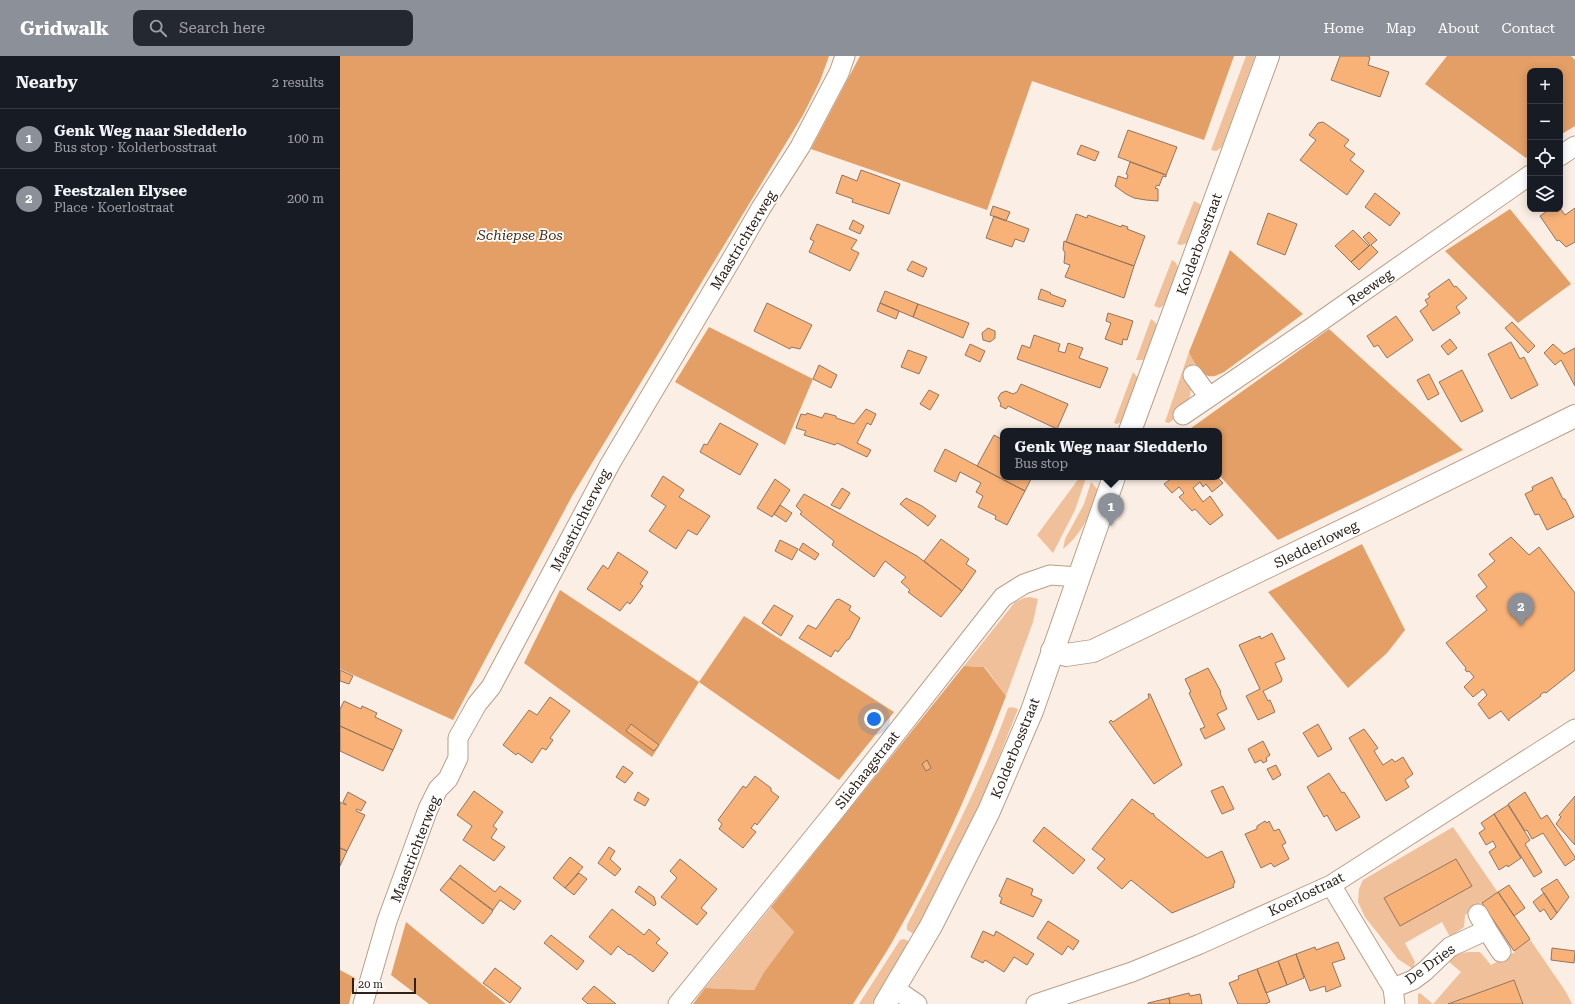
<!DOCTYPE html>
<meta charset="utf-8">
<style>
body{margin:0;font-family:"Roboto Serif",serif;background:#242831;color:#f1f3f6}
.controls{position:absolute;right:12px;top:12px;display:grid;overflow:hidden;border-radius:8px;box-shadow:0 2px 10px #0003}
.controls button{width:36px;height:36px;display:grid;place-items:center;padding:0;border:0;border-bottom:1px solid #363941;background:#171b24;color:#f1f3f6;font:20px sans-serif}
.scale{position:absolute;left:12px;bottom:10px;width:64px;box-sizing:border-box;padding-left:4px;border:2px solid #2d2118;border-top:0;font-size:11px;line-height:14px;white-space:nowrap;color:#2d2118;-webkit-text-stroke:3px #fff;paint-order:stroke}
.you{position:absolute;left:534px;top:663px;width:14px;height:14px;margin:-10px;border:3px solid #fff;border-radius:50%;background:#1a73e8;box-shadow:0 0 0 6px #1a73e833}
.badge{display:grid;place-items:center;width:26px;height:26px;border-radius:50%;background:#8c9099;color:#fff;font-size:13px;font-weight:700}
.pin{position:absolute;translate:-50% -33px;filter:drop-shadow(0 1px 2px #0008)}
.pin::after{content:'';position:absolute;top:21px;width:14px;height:12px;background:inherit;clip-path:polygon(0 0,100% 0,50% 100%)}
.popup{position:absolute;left:660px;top:372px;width:222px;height:52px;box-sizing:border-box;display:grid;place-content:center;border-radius:8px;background:#171b24;filter:drop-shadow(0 1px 3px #0005);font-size:13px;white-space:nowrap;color:#9ea1a6}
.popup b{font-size:15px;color:#f1f3f6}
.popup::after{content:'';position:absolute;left:50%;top:100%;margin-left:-8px;border:8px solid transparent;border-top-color:#171b24}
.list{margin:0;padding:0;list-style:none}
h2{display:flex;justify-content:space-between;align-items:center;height:52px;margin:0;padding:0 16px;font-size:17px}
h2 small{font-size:13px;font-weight:400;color:#9ea1a6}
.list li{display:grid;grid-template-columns:26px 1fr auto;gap:12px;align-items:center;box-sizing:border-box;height:60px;padding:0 16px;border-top:1px solid #363941}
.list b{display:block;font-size:15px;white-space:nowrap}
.list p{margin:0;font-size:13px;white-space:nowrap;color:#9ea1a6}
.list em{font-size:13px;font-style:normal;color:#9ea1a6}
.icon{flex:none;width:22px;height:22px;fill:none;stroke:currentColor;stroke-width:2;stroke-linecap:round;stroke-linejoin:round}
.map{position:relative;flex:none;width:1235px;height:948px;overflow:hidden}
header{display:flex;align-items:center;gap:24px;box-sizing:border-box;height:56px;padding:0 20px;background:#8c9099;color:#fff}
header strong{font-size:19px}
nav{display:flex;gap:22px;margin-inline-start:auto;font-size:14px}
.search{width:280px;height:36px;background:#242831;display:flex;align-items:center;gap:10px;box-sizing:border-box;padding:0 14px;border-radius:8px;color:#9ea1a6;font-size:15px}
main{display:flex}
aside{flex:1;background:#171b24}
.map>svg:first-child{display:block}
</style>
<header>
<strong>Gridwalk</strong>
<div class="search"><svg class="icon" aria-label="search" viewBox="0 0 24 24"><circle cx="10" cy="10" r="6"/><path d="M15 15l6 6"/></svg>Search here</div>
<nav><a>Home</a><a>Map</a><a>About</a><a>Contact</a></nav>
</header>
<main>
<aside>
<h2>Nearby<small>2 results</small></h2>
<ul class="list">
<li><span class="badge">1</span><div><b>Genk Weg naar Sledderlo</b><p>Bus stop · Kolderbosstraat</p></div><em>100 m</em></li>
<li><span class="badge">2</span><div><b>Feestzalen Elysee</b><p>Place · Koerlostraat</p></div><em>200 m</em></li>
</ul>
</aside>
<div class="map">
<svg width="1235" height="948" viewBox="0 0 1235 948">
<rect width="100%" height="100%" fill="#fbeee4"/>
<path fill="#f0c09a" d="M 906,0 L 915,0 L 882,91 L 876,95 L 871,94 Z
M 854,145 L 860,148 L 860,154 L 848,187 L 841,189 L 837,188 Z
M 832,204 L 836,207 L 838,212 L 825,248 L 820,252 L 814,250 Z
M 811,263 L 815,266 L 818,271 L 807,302 L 803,304 L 796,304 Z
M 849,296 L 855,309 L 847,318 C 858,338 844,356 829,367 L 825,366 Z
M 793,316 L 798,322 L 784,365 L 777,368 L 774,367 Z
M 740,421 L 746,422 L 735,454 L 713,497 L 697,479 Z
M 751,426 L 758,434 C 750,458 743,477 723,493 L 725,483 L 744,448 Z
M 690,541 L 698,543 L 693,566 L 666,640 L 645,611 L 624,610 L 675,546 L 684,542 Z
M 672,651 L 678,653 C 660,698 643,743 623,786 C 608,818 591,848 574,878 L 567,874 L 567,869 C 604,798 641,727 668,652 Z
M 1113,771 L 1226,936 L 1232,948 L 1078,948 L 1078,938 L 1080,937 L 1093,948 L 1121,916 L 1108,905 C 1119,895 1126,896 1140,896 L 1151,909 L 1175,896 L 1142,847 L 1125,859 L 1124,871 L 1110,881 L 1102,866 L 1065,887 L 1075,906 L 1073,913 L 1058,903 L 1025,861 L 1018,846 L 1019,833 L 1023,824 Z
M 431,851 L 454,876 L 424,916 L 414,934 L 365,932 Z
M 564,883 L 570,886 L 532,948 L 519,948 L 560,884 Z"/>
<path fill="#e39f65" d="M 0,0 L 489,0 L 480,25 L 463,59 L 232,440 L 113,664 L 0,613 Z
M 520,0 L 894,0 L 864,84 L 692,25 L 647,154 L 471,93 Z
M 1107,0 L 1231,0 L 1235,4 L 1235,70 L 1220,79 L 1220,15 L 1190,15 L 1190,99 L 1186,102 L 1085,28 Z
M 1170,153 L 1231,228 L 1178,267 L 1105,195 Z
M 890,194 L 963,258 L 884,316 C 881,317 878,319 875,320 C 861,323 853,305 849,296 Z
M 369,271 L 473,323 L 445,389 L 335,326 Z
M 989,273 L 1123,394 L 938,484 L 879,419 L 879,375 L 847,375 Z
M 1022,488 L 1065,574 L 1047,597 L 1008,632 L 928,536 Z
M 220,534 L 359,626 L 404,560 L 554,656 L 499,724 L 359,626 L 312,701 L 184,607 Z
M 624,610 L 644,611 L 666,640 C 635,721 600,803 556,879 C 543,903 527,925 513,948 L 353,948 L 365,932 L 414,934 L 424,916 L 454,876 L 431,851 Z
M 66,866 L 166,948 L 89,948 L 51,919 Z
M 0,914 L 15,922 L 9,948 L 0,948 Z"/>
<path fill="#f8b278" stroke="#91755f" d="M 1000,0 L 1027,0 L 1030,1 L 1028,9 L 1049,16 L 1040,41 L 991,24 Z
M 983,66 L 1009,84 L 1004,90 L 1015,98 L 1010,104 L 1024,115 L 1007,139 L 960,104 L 976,84 L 969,79 L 978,67 Z
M 788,74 L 837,91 L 826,119 L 778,101 Z
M 741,89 L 759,96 L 755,105 L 737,98 Z
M 790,106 L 826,119 L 826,121 L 823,120 L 819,130 L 817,129 L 815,132 L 818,133 L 818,145 L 806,144 L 794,142 L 786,138 L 775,130 L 778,120 L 787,123 L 788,119 L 786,118 Z
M 521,114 L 560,128 L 549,158 L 512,146 L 513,143 L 496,137 L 502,119 L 517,125 Z
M 1035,137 L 1060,157 L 1050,170 L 1025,151 Z
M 653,150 L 670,156 L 666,165 L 650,159 Z
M 1220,152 L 1225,159 L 1235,152 L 1235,186 L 1226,191 L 1219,184 L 1217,185 L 1200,160 L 1210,153 Z
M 928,157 L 957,168 L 945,199 L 917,188 Z
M 736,158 L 747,162 L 748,159 L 781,171 L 782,169 L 788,171 L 787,173 L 805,180 L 794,210 L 726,186 Z
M 654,160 L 689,173 L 684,186 L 675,183 L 672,191 L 646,182 Z
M 513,164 L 524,170 L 520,178 L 509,173 Z
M 477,168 L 517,184 L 511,193 L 519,197 L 510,215 L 469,196 L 474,185 L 470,183 Z
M 1013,174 L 1029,190 L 1011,206 L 995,190 Z
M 1029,176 L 1037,184 L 1031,189 L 1038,196 L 1019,214 L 1011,206 L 1030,189 L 1023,181 Z
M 724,185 L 794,210 L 784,242 L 725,221 L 730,209 L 724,207 L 725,197 L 723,193 Z
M 572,205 L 587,212 L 583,221 L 567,214 Z
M 1109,223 L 1114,231 L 1116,230 L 1127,242 L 1116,251 L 1120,257 L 1093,275 L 1080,255 L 1088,249 L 1085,244 L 1090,241 L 1088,238 Z
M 701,233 L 711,237 L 710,238 L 726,244 L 723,251 L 698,243 Z
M 545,235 L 578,248 L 573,261 L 540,247 Z
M 427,247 L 472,269 L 460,293 L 451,291 L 450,293 L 414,275 Z
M 540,247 L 559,255 L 556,263 L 537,255 Z
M 578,248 L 629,267 L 623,282 L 573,261 Z
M 768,257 L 793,265 L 787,284 L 783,283 L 782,289 L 765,283 L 771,267 L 766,265 Z
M 1056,260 L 1073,284 L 1047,302 L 1038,289 L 1034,291 L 1027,280 Z
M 1172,266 L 1195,290 L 1188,297 L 1165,272 Z
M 648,272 L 655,275 L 655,282 L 650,286 L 643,284 L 642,277 Z
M 694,279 L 720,288 L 718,295 L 725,297 L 728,287 L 743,292 L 739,302 L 768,312 L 760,332 L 677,303 L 682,289 L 690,292 Z
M 1110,283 L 1117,292 L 1108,299 L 1101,290 Z
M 1171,286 L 1180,303 L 1184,301 L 1198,329 L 1171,343 L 1148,298 Z
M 630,288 L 645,295 L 640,306 L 625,299 Z
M 1213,288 L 1224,298 L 1235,292 L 1235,330 L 1221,304 L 1215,309 L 1204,297 Z
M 568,294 L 587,301 L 579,318 L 561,311 Z
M 479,309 L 497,319 L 491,332 L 473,323 Z
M 1122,314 L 1143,355 L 1121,366 L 1099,326 Z
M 1089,318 L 1099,338 L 1088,344 L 1077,324 Z
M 681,328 L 728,348 L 717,373 L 668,350 L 666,353 L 660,350 L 661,348 L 658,342 L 661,337 L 666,335 L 673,338 L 677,336 Z
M 589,334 L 599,339 L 590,354 L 580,348 Z
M 526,353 L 536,358 L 531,369 L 527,367 L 517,387 L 531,394 L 527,401 L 497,387 L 495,389 L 464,379 L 466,375 L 456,372 L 461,358 L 466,359 L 467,357 L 482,362 L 485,357 L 496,360 L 496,362 L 514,368 Z
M 380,367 L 418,388 L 400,419 L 360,396 L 364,388 L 367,389 Z
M 654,379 L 663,384 L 663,421 L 692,421 L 685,435 L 637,410 Z
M 605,393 L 685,435 L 667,469 L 655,463 L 656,460 L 638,451 L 643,440 L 636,436 L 641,427 L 620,416 L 616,426 L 594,415 Z
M 323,420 L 344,434 L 339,441 L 370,460 L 357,479 L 348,474 L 336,493 L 309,475 L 326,450 L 311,440 Z
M 831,421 L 877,421 L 883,427 L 872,436 L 866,428 L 863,431 L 860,426 L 853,432 L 863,446 L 870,440 L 883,459 L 870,469 L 855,453 L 852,455 L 839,441 L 844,437 L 839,431 L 832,437 L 824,428 L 832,422 Z
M 1212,421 L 1223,443 L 1225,443 L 1234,461 L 1207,474 L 1199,458 L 1195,459 L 1185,438 L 1193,434 L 1192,431 Z
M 435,423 L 450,434 L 432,461 L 417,452 Z
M 502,432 L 510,437 L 500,453 L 491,449 Z
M 464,438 L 577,500 L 622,535 L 601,561 L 568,536 L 570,534 L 561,526 L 566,521 L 545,505 L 534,521 L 492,489 L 494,485 L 460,458 L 462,456 L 456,450 Z
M 566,442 L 582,450 L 596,460 L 588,470 L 560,448 Z
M 440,449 L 452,457 L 446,466 L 434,458 Z
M 1171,481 L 1189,499 L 1199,491 L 1235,537 L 1235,614 L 1206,637 L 1204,636 L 1200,639 L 1201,640 L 1169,663 L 1169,665 L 1161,655 L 1149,663 L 1138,648 L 1147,639 L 1143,633 L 1133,641 L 1124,631 L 1134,621 L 1129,615 L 1127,616 L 1125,614 L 1126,612 L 1106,587 L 1147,554 L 1136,540 L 1147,531 L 1138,519 L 1155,505 L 1149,498 Z
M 601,483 L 629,503 L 626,508 L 636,515 L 622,535 L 584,505 Z
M 440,484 L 458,493 L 452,504 L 435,495 Z
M 463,487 L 479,498 L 475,504 L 459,494 Z
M 278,496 L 308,516 L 300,528 L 303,530 L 290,548 L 287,546 L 280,555 L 247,533 L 263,509 L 268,513 Z
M 499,543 L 511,550 L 509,554 L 520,562 L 509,583 L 507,584 L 498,596 L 495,594 L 491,601 L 459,582 L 468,569 L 476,573 L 496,544 Z
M 434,549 L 453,560 L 441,580 L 422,567 Z
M 932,577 L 945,603 L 935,607 L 942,623 L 941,626 L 923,635 L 928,645 L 930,644 L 935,656 L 918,664 L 906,640 L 920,633 L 899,589 L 920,580 L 921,583 Z
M 868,612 L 881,636 L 880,637 L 887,653 L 877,658 L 885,673 L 865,683 L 860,673 L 865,671 L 849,637 L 851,636 L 845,623 Z
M 0,614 L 13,620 L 9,628 L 0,625 Z
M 808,638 L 810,638 L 842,709 L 814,728 L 769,666 L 771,664 L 773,666 L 809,642 Z
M 210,641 L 230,655 L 210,682 L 213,684 L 206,694 L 202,692 L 192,707 L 178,697 L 176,699 L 163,689 L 189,654 L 197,659 Z
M 4,645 L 21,653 L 22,650 L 37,657 L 35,661 L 62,674 L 53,694 L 0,670 L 0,653 Z
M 291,668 L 319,689 L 314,695 L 286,675 Z
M 978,668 L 992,693 L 978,701 L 963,677 Z
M 0,670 L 53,694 L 43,715 L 0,695 Z
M 1024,673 L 1038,692 L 1034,695 L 1043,709 L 1052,703 L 1055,706 L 1063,701 L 1073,718 L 1065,724 L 1069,731 L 1046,745 L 1009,682 Z
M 923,685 L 930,699 L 926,702 L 927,705 L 923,707 L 921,704 L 915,707 L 908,693 Z
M 587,704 L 591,712 L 586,715 L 582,708 Z
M 936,709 L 941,719 L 933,724 L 927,713 Z
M 283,710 L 293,717 L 285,727 L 276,721 Z
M 989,717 L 1002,737 L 1004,736 L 1020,761 L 996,775 L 987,759 L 984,761 L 967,731 Z
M 415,720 L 431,732 L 431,735 L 439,741 L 417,769 L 415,767 L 411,772 L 416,776 L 403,792 L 379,773 L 382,768 L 378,764 L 403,730 L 406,732 Z
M 883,730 L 894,753 L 882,758 L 871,735 Z
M 134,735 L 163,756 L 153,770 L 157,773 L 151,782 L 165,791 L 154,805 L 123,784 L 132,770 L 117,759 Z
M 8,736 L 26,746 L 21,755 L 17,753 L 16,755 L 25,759 L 7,795 L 0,792 L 0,746 L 6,749 L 6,748 L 3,746 Z
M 298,736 L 309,743 L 305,750 L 294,744 Z
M 1185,736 L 1201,763 L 1207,759 L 1235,801 L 1235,803 L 1225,810 L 1203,777 L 1192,783 L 1187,774 L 1185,775 L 1168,748 Z
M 1235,740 L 1235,789 L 1216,768 L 1221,761 L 1219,759 Z
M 792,743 L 812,758 L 813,757 L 815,761 L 867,802 L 882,795 L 895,826 L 893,829 L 894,831 L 832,857 L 791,824 L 782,833 L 757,812 L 765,803 L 752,793 Z
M 1168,749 L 1190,784 L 1185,788 L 1202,816 L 1194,821 L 1154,758 Z
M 1154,758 L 1181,802 L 1168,811 L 1167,809 L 1159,814 L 1149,796 L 1156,791 L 1153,785 L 1146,789 L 1139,777 L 1145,773 L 1141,767 Z
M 925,765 L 927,767 L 929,765 L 934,775 L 939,773 L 946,787 L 942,789 L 949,803 L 934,811 L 931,807 L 921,812 L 905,778 L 917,773 L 917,770 Z
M 704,771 L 745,804 L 733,818 L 693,785 Z
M 269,791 L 275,795 L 270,803 L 281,813 L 275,820 L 258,807 Z
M 0,792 L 7,795 L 0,810 Z
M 230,801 L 243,811 L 225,832 L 213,822 Z
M 340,803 L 377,833 L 361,852 L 367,857 L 357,869 L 321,841 L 337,822 L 330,815 Z
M 1116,803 L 1132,830 L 1060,870 L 1044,842 Z
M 120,809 L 155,836 L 160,830 L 181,845 L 174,854 L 160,844 L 153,854 L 110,822 Z
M 239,817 L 247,823 L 234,839 L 225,832 Z
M 110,822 L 153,855 L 143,868 L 100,834 Z
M 667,822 L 693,833 L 691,839 L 702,844 L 693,861 L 660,847 L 662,842 L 659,840 Z
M 1217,823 L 1229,841 L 1217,857 L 1201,833 Z
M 1169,829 L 1185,852 L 1174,860 L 1158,836 Z
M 299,830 L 314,841 L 316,848 L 314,850 L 295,836 Z
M 1158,836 L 1190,883 L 1174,895 L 1142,847 Z
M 1204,837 L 1217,857 L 1211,864 L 1204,853 L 1200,856 L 1193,846 Z
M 272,853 L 304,879 L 309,873 L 320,883 L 316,887 L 328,897 L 313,916 L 290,898 L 289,899 L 278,890 L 271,899 L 249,881 Z
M 708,865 L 739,885 L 733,894 L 728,890 L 722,899 L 697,882 Z
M 643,875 L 654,880 L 656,875 L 694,898 L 687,909 L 674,901 L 664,916 L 645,904 L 643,907 L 631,901 Z
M 211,879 L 244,905 L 237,914 L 204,887 Z
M 998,886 L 1005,903 L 992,907 L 1001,930 L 986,936 L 985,930 L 970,935 L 956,898 L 975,891 L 976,894 Z
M 1212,892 L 1235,895 L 1234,907 L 1211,904 Z
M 956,898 L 964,922 L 947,929 L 938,905 Z
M 938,905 L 947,929 L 926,937 L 917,913 Z
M 155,912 L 181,932 L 170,947 L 143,927 Z
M 917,913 L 930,946 L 925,948 L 898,948 L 889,927 L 899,923 L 898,920 Z
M 1174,924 L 1183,948 L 1108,948 Z
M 254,930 L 276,948 L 248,948 L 242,943 Z
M 849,937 L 850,940 L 860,938 L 862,948 L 830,948 L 829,942 Z
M 829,942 L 830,948 L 808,948 L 808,947 Z"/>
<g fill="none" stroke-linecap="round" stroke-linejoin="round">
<g stroke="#bc9e87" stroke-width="21">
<path id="street" d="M 1220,100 L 1235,90
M 853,319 L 869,341
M 843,359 L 971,272 L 1190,119
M 991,829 L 1053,932 L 1055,948
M 1138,858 L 1147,874
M 1053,932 L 1073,924 L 1085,915 L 1110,891 L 1147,874 L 1161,896
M 555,933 L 577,948
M 23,948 L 47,865 L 88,753 L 98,733 L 108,723 L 118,702 L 118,682 L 137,648 L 151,631 L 270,408 L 394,199 L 421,152 L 460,91 L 499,17 L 505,0
M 338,948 L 494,756 L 663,541 L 684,528 L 710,519 L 739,521
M 696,948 L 792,916 L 860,888 L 991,829 L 1235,673"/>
</g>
<g stroke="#bc9e87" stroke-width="24">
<path id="secondary" d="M 790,375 L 928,0
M 712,595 L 726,599 L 753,595 L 1049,452 L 1235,360
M 545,948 L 591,870 L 649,755 L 692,655 L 774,421"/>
</g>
<use href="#street" stroke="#fff" stroke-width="19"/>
<use href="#secondary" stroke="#fff" stroke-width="22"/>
</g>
<g text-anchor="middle" stroke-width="3.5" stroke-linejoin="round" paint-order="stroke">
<g font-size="14" font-style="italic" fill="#4c2f16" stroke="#fff">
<text x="180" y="184">Schiepse Bos</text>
</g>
<g font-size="14" fill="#2d2118" stroke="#fff">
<text transform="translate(403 184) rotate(-59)" y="5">Maastrichterweg</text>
<text transform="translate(859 188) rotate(-70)" y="5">Kolderbosstraat</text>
<text transform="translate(1030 231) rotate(-35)" y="5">Reeweg</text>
<text transform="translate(240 464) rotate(-63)" y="5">Maastrichterweg</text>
<text transform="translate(976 488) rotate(-26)" y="5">Sledderloweg</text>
<text transform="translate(675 692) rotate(-68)" y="5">Kolderbosstraat</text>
<text transform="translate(527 714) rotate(-52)" y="5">Sliehaagstraat</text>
<text transform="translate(75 793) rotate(-69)" y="5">Maastrichterweg</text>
<text transform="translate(966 838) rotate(-26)" y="5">Koerlostraat</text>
<text transform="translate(1090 908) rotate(-36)" y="5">De Dries</text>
</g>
</g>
</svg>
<div class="controls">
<button>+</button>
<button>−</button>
<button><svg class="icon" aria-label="locate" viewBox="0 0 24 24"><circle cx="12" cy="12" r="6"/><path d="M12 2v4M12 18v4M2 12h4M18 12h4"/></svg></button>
<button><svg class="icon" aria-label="layers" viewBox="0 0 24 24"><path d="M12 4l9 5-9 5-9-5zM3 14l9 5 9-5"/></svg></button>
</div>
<div class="scale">20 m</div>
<div class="you"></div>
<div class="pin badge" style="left:771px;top:470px">1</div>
<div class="popup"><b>Genk Weg naar Sledderlo</b>Bus stop</div>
<div class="pin badge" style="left:1181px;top:570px">2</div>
</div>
</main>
